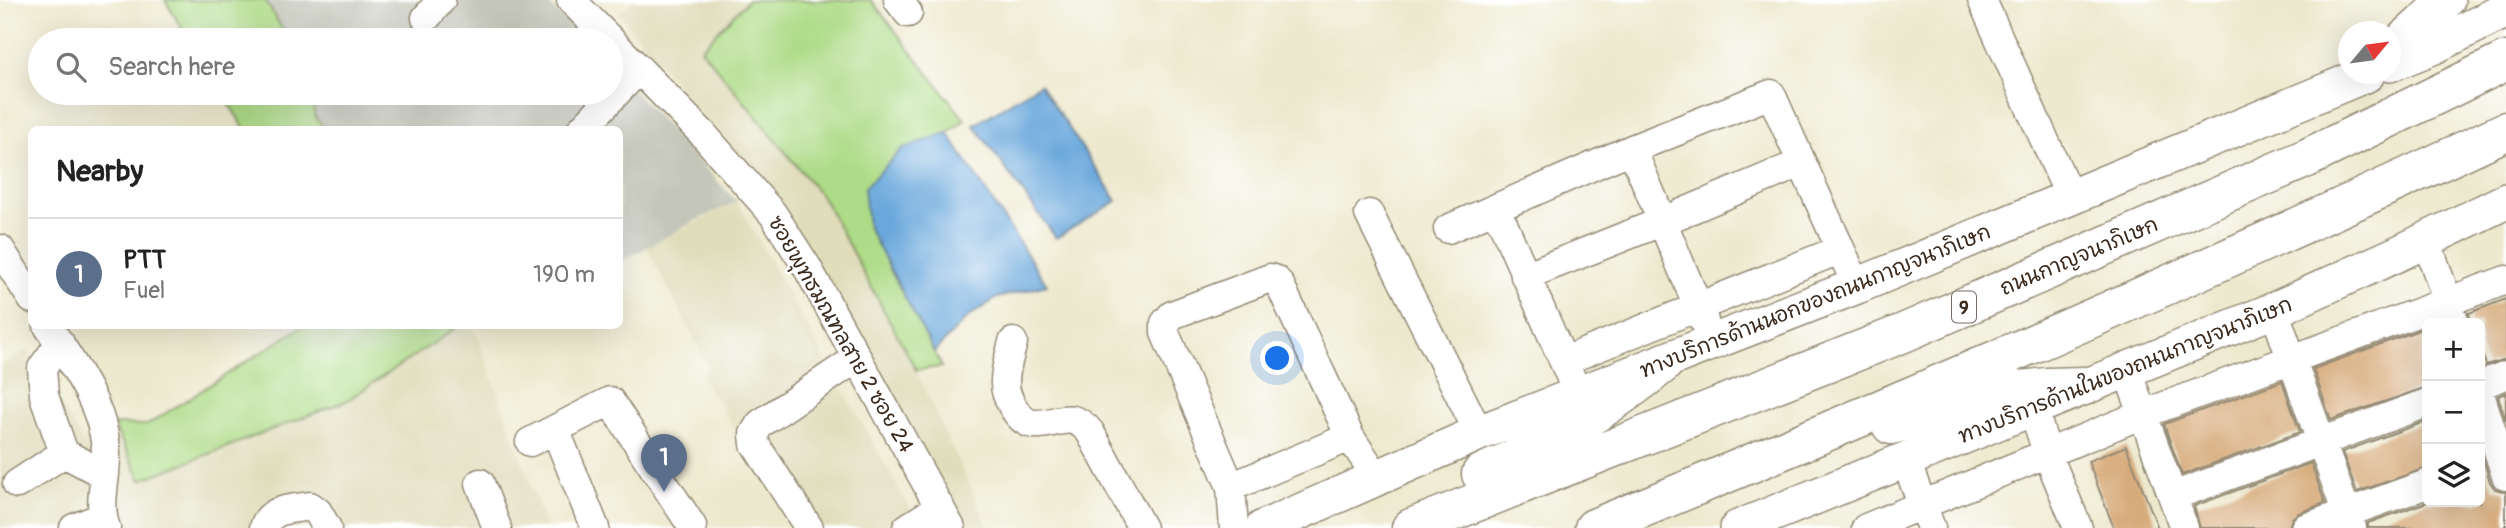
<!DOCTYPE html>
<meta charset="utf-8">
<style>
body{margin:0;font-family:Pangolin,"Playpen Sans Thai",sans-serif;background:#f2f2f2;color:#222}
.controls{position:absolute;right:21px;bottom:21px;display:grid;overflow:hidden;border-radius:10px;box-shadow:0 7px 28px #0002}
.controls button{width:63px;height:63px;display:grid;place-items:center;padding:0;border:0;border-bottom:2px solid #e0e0e0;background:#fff;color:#222;font:35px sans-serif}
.compass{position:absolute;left:2338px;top:21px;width:63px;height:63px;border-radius:50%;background:#fff;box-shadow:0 7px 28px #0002;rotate:61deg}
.you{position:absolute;left:1278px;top:359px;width:24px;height:24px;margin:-18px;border:5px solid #fff;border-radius:50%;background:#1a73e8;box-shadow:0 0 0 10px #1a73e833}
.badge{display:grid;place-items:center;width:46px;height:46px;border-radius:50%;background:#d93025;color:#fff;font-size:23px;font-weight:700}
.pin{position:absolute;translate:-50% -58px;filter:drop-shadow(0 2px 4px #0008)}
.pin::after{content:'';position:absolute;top:37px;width:24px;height:21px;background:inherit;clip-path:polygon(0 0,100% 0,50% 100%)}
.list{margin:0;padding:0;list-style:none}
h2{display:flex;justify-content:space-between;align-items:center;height:91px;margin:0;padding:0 28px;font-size:30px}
h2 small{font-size:23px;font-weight:400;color:#767676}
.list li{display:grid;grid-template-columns:46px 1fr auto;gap:21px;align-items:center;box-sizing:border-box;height:112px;padding:0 28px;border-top:2px solid #e0e0e0}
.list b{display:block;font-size:26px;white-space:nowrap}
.list p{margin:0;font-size:23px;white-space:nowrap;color:#767676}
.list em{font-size:23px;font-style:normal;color:#767676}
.icon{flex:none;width:38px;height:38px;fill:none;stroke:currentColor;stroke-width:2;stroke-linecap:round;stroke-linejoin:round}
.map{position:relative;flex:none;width:2506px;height:528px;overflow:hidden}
.search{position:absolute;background:#fff;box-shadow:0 7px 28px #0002;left:28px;top:28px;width:595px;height:77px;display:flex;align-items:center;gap:18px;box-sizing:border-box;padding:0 24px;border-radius:38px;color:#767676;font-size:26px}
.panel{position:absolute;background:#fff;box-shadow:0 7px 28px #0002;left:28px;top:126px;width:595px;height:203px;border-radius:10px}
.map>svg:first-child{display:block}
</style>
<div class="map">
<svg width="2506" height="528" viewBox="0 0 2506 528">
<rect width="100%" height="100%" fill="#fff"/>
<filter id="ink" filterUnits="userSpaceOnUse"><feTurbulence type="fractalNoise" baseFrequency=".0143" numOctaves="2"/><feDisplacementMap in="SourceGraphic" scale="14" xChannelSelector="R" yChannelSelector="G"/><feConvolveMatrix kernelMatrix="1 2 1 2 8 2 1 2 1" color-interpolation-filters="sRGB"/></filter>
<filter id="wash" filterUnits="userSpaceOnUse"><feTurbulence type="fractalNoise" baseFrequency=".00686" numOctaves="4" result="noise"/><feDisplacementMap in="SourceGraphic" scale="28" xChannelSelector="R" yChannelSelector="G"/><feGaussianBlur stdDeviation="1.57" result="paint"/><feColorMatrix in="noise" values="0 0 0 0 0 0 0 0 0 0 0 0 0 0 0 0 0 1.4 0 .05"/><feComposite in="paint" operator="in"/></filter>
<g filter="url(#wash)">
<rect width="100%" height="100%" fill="#ede9ce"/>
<path fill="#e0ddbb" d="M 633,0 L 748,0 L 702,49 L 823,198 L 916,370 L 989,528 L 958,528 L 733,152 L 618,13 Z
M 737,202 L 921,528 L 801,528 L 701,377 L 707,365 L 647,247 Z
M 459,326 L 470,326 L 478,337 L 546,528 L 0,528 L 0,365 L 28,350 L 83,441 L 113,424 L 141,480 L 346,401 Z"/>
<path fill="#c4c6b9" d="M 265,0 L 544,0 L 585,40 L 289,40 Z
M 611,66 L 737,202 L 697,220 L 620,262 L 620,130 L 325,129 L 315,116 L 311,93 L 611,93 Z"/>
<path fill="#aedb87" stroke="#748252" stroke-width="2" d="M 165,0 L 265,0 L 289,40 L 189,40 Z
M 748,0 L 871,0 L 965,120 L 948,133 L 903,148 L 868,227 L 942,367 L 916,370 L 823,198 L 701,49 Z
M 222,93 L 311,93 L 315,116 L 325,129 L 245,129 Z
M 303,326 L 459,326 L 346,401 L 141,480 L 113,424 L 147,425 Z"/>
<path fill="#6aa8dc" stroke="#52697d" stroke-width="2" d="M 1040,84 L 1117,201 L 1056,238 L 974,125 Z
M 948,133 L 1047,285 L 997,298 L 968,317 L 934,352 L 868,227 L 864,188 L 903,148 Z"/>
<g id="blocks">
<path fill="#d7ac7c" d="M 2506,299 L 2506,359 L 2486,365 L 2480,348 L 2480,323 L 2471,323 L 2469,313 Z
M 2427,327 L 2427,387 L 2331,420 L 2313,369 Z
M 2282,381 L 2300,432 L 2182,475 L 2164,424 Z
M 2506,393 L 2506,421 L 2498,396 Z
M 2427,421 L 2427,468 L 2357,492 L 2342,452 Z
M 2126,446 L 2158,528 L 2114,528 L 2088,461 Z
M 2480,448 L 2490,482 L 2495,489 L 2506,492 L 2506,528 L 2368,528 L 2368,523 L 2427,502 L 2480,502 Z
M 2311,463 L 2325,503 L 2299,513 L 2292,518 L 2289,528 L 2200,528 L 2194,506 Z"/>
</g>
</g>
<g filter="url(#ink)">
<use href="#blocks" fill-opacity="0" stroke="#948a76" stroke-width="2"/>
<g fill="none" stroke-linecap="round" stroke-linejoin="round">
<g stroke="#948a76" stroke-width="31">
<path id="minor" d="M 571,0 L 702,133 L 773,214 L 807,267 L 951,528
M 898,0 L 908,13
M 1982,0 L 2070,197
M 426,18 L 441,0
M 581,130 L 639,69
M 1632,149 L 1704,321
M 1496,208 L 1571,378
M 1369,214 L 1479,433
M 1448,229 L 1632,149 L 1771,94 L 1857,286
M 2429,248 L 2455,323
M 0,249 L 32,299
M 1525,276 L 1661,222 L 1801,163
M 2274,310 L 2352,528
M 48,326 C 72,363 105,407 106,453 C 107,477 97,505 106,528
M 1013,342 C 1010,355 1005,368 1005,381 C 1004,395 1018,423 1034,424 C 1058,425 1071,409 1090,432 L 1142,528
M 60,343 L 42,368 L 44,396 L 64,453 L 105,475
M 1564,361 L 1839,250
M 2127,370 L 2184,528
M 2480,385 L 2506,375
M 2480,394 L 2506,476
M 2033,408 L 2047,453 L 2078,528
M 555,429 L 595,528
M 530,442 L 610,401 L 692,526
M 1906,461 L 1931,528
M 480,483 L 497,528
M 17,484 L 64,453
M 1231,487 L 1350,437
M 2173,496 L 2427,403
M 74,528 L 102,517
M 264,528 C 269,508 292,509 310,506 L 318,512 L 327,528
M 809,528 L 755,444 L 754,434 L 760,424 L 857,358
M 907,528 L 940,507
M 1234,528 L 1231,487 L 1165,333 L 1165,323 L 1172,315 L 1270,278 L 1276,280 L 1281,287 L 1350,437 L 1378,479
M 1866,528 L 2143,414 L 2506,280
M 2305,528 L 2427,484"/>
</g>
<g stroke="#948a76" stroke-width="38">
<path id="major" d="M 2390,51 L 2447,0
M 2390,64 L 2432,47 L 2506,10
M 1263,528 L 1479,433 L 1857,286 L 2367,74
M 1738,528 L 2274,310 L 2395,255 L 2506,201"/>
</g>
<g stroke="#948a76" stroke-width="41">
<path id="highway" d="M 1891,425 L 1949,411 L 2012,391 L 2047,387 L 2084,386
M 1481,474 C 1547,445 1607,410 1663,364
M 1411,528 L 1901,334 L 2307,158 L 2506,61
M 1594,528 C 1901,403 2205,272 2506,131"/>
</g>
<use href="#minor" stroke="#fff" stroke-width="28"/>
<use href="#major" stroke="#fff" stroke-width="35"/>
<use href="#highway" stroke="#fff" stroke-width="38"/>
</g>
</g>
<g text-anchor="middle" stroke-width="5" stroke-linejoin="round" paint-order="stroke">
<rect fill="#fff" stroke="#766a62" stroke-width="2" x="1952" y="291.5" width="24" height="31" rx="5"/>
<g font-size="19" font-weight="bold" fill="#3b2a1e">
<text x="1964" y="314">9</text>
</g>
<g font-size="21" fill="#3b2a1e" stroke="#fff">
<text transform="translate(2079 256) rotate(-23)" y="7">ถนนกาญจนาภิเษก</text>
<text transform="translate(1815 301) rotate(-22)" y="7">ทางบริการด้านนอกของถนนกาญจนาภิเษก</text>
<text transform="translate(841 334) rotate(60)" y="7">ซอยพุทธมณฑลสาย 2 ซอย 24</text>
<text transform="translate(2125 370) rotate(-22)" y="7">ทางบริการด้านในของถนนกาญจนาภิเษก</text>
</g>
</g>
</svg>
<div class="controls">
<button>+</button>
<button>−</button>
<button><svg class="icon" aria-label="layers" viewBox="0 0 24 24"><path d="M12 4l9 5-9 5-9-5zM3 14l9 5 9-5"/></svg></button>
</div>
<svg class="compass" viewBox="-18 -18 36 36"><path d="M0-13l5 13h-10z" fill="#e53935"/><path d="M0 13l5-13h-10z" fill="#767676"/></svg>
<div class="you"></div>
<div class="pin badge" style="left:664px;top:492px;background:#5c6f8a">1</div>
<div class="search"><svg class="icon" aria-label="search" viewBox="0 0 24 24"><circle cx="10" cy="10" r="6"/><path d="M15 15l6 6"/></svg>Search here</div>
<section class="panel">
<h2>Nearby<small></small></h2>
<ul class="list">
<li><span class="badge" style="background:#5c6f8a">1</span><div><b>PTT</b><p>Fuel</p></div><em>190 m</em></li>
</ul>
</section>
</div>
